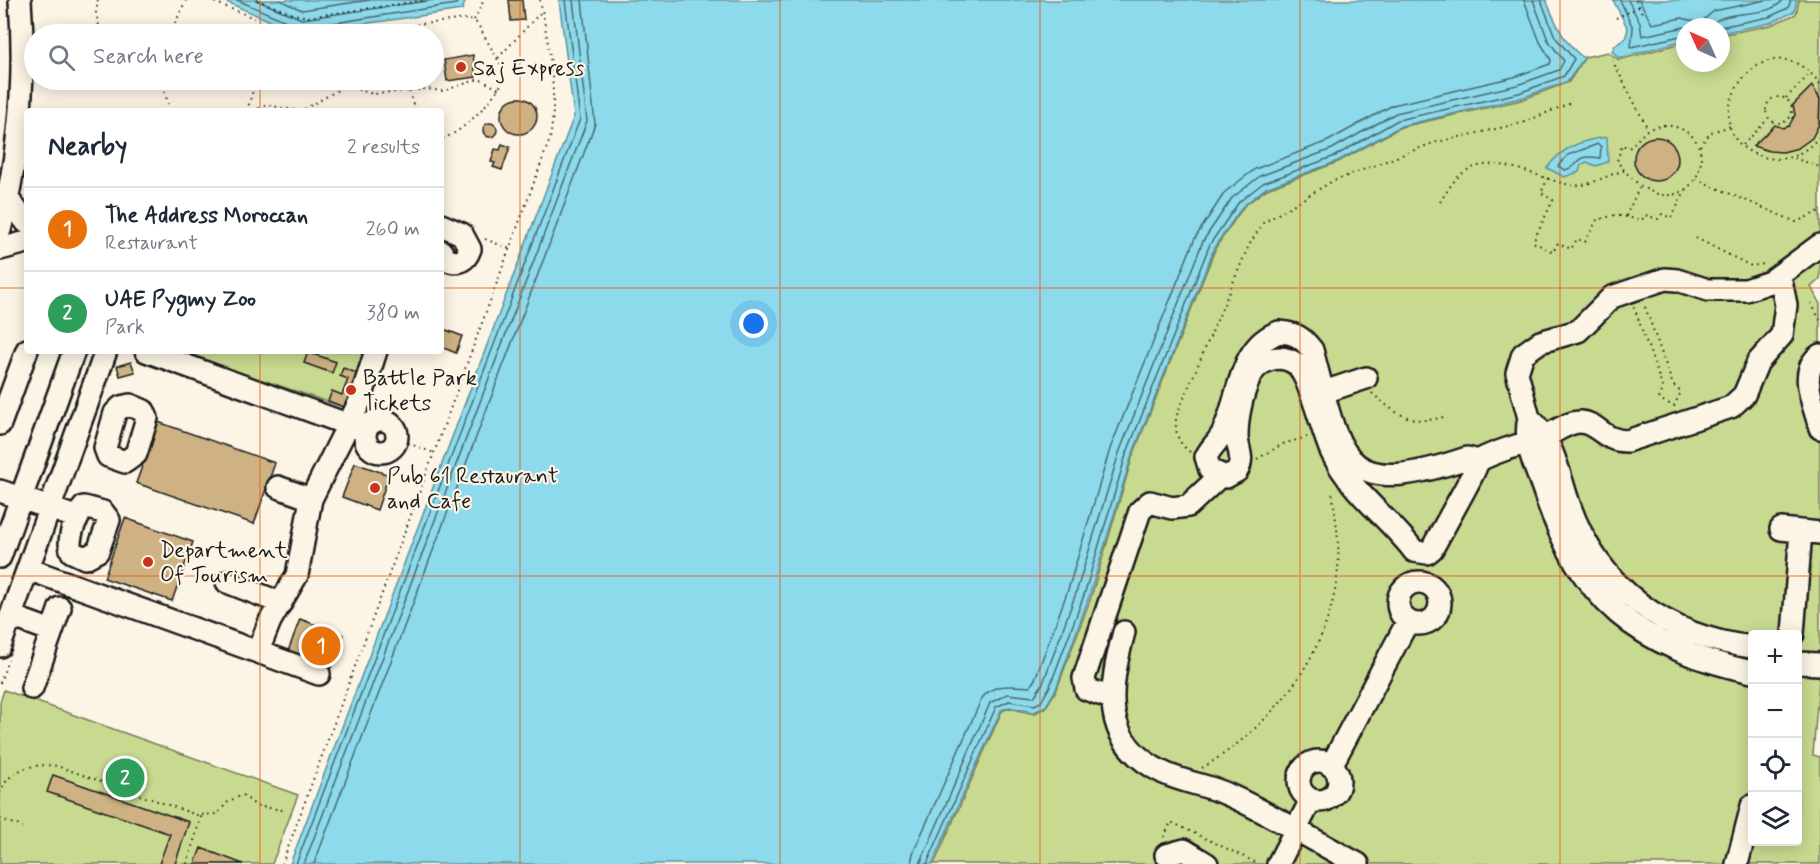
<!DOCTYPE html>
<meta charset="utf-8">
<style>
body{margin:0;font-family:Mynerve,sans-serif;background:#f2f2f3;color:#1f2937}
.controls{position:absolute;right:18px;bottom:18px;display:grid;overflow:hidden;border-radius:6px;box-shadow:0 3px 15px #0003}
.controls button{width:54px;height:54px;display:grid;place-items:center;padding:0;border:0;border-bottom:2px solid #e0e1e3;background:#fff;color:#1f2937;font:30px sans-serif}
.compass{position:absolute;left:1676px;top:18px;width:54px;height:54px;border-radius:50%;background:#fff;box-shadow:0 3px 15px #0003;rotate:315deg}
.you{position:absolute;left:754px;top:324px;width:21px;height:21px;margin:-15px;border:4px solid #fff;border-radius:50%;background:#1a73e8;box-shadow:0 0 0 9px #1a73e833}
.badge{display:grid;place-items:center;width:39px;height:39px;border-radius:50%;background:#c8321e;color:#fff;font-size:20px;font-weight:700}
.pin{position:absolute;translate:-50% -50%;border:3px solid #fff;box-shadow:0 2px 6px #0006}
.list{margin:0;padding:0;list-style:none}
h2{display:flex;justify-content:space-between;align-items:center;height:78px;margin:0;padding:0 24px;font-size:26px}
h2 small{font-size:20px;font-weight:400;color:#747a83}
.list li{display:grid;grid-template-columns:39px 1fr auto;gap:18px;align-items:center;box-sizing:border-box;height:84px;padding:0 24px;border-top:2px solid #e0e1e3}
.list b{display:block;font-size:22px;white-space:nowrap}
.list p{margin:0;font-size:20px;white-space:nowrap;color:#747a83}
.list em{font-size:20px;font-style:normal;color:#747a83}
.icon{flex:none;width:33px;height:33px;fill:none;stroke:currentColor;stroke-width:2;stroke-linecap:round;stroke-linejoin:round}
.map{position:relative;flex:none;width:1820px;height:864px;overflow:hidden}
.search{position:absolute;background:#fff;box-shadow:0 3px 15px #0003;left:24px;top:24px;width:420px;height:66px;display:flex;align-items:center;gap:15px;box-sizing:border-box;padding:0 21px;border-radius:33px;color:#747a83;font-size:22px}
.panel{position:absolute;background:#fff;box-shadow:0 3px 15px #0003;left:24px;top:108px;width:420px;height:246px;border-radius:6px}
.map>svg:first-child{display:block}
</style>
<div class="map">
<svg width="1820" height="864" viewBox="0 0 1820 864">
<rect width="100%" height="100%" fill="#fcf5e5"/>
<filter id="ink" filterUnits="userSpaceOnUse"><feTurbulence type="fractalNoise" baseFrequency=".0167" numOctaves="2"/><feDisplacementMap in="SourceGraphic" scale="12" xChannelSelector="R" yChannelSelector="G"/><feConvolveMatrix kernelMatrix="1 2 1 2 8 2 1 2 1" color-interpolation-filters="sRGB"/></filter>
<g filter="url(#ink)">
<path fill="#c7da8f" stroke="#727b56" stroke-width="1.5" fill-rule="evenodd" d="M 1799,0 L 1820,0 L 1820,279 L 1811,287 L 1820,304 L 1820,648 L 1817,665 L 1820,667 L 1813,755 L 1820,757 L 1820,864 L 934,864 L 1002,711 L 1009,708 L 1034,714 L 1046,707 L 1057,689 L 1091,597 L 1132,458 L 1216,247 L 1244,206 L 1267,189 L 1338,162 L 1401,127 L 1521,100 L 1569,82 L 1585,57 L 1608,52 L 1619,60 L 1685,42 L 1685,63 L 1721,63 L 1721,35 L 1771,25 L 1796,14 ZM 1752,634 L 1798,634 L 1798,842 L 1752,842 Z
M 176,351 L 369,351 L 352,410 Z
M 4,690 L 298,795 L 272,864 L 0,864 L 0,702 Z"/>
<path fill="#8cdaeb" stroke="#5f8e98" stroke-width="1.5" d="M 222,0 L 466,0 L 462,10 L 298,33 Z
M 559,0 L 1546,0 C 1556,23 1563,43 1584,58 L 1568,81 L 1521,98 L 1401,126 L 1338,161 L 1266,188 L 1243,206 L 1215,246 L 1131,458 L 1089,597 L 1056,689 L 1046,706 L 1034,712 L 1009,707 L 1001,710 L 932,864 L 290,864 L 574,116 Z
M 1613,0 L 1797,0 L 1794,12 L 1770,23 L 1721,33 L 1721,27 L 1685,27 L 1685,40 L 1619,58 L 1612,51 L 1615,45 L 1625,39 L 1628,29 Z
M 1607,137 L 1608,162 L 1596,166 L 1587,162 L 1581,165 L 1579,172 L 1564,177 L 1547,168 C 1562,147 1582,140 1607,137 Z"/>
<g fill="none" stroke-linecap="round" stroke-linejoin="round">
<path stroke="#49686f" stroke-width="1.5" d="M 237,0 L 302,28 L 456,4 L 459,0
M 256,0 L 302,19 L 434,0
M 279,0 L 302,10 L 370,0
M 1620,0 L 1633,28 L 1631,47 L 1685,35
M 1628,0 L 1640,23 L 1642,36 L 1685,27
M 1639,0 L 1652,24 L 1682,18 L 1700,23 L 1714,11 L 1766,0
M 1709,27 C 1725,6 1766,21 1783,0
M 1720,27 L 1769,17 L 1788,8 L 1791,0
M 1598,144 L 1601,147 L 1600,158 C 1572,154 1585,164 1565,170 L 1558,166 L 1568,155 Z
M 296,864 L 580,119 L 565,0
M 304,864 L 587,121 L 573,0
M 314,864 L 595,124 L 582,0
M 911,864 L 913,853 L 982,698 C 995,682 1012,686 1030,687 L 1035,679 L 1068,590 L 1110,449 L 1195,238 L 1225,192 L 1255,169 L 1328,141 L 1393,105 L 1514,77 L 1550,64 L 1551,60 L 1540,42 L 1524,0
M 920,864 L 990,703 L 1007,694 L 1034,697 L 1043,683 L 1076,593 L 1119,453 L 1203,241 L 1232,198 L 1260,176 L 1332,149 L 1396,113 L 1517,85 L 1559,70 L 1564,61 L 1548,40 L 1533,0
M 927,864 L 996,707 L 1009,701 L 1034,705 L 1041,702 L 1050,686 L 1084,595 L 1126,455 L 1210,244 L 1239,202 L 1263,183 L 1335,156 L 1398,120 L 1519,93 L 1564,76 L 1574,59 L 1555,37 L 1541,0"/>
</g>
<path fill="#ceb283" stroke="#1c1c1c" stroke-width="1.5" d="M 509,0 L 522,0 L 524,20 L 511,21 Z
M 473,55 L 476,77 L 447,81 L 444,60 Z
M 1812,86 L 1820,99 L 1819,124 L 1812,138 L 1798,148 L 1783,152 L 1769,151 L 1753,146 L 1775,125 L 1783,128 L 1789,126 L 1795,115 L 1793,105 Z
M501 116a18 18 0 1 1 36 0a18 18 0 1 1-36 0Z
M483 130a7 7 0 1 1 14 0a7 7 0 1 1-14 0Z
M1634 159a22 22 0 1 1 44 0a22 22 0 1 1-44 0Z
M 502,144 L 510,147 L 502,170 L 493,167 L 495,163 L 491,162 L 495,149 L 500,150 Z
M 441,328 L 462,336 L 456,353 L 441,347 Z
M 308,352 L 336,362 L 332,373 L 304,363 Z
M 131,362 L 135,372 L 120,376 L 117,366 Z
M 343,368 L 365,376 L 352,410 L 328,401 L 332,391 L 342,395 L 348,379 L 340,376 Z
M 158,422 L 275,463 L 254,524 L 136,483 Z
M 355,463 L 389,475 L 377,510 L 342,497 Z
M 125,518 L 193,542 L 172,601 L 104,578 Z
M 300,619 L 343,635 L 330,670 L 287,654 Z
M 53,775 L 189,822 L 175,864 L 159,864 L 170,834 L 47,792 Z
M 201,848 L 243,864 L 195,864 Z"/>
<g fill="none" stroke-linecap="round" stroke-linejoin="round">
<g stroke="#1c1c1c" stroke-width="26">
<path id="minor" d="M 8,199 L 27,223
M 441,225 L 462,234 L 470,249 C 466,261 458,265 446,259 L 441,251
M 0,230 C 20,153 26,79 20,0
M 0,249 L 27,242
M 1279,332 C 1295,333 1302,337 1312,350 C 1341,459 1340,501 1467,458 L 1478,461 C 1478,468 1439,535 1432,549 L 1427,553 L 1414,551 C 1388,517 1352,493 1332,453 C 1322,433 1310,376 1296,364 C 1280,352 1258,360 1250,377 C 1242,394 1237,417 1237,436 C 1237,449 1245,458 1237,471 L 1226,477 L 1210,470 L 1206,457 C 1210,448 1217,443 1222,434 C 1240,400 1237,347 1279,332 Z
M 74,351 L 21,498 L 78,518
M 146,351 L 366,431
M 1820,355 C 1797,372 1814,404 1820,428
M 1312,396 L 1366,378
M 130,405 L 144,411 L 147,418 L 136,454 L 125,462 L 108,456 L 105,448 L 115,413 L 121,407 Z
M 1529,418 L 1517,373 L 1523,354 L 1540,342 L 1578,331 L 1612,297 L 1665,279 L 1677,280 L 1708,290 L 1746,290 L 1770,282 L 1820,245
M365 436a16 16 0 1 1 32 0a16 16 0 1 1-32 0Z
M 0,424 L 27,350
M 1478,461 C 1499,449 1520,446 1543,437 C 1555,433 1568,421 1581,422 C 1598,423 1603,441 1627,441 L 1731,407 L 1744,395 L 1758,362 L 1782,335 L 1786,305 L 1780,276
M 278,487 L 311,499
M 0,491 L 21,498 L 0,557
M 84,507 L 103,512 L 109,520 L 98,551 L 85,558 L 72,552 C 66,541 76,516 84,507 Z
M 1781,529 L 1820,533
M 28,569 L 319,674
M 227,582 L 281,603
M1398 603a21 21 0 1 1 42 0a21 21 0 1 1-42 0Z
M 11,616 L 52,631
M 1124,632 C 1109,689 1099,742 1164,773 C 1185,783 1208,785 1229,795 C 1273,815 1315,841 1358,864
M 1793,634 L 1801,531
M 0,646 L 106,351
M 1752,647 C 1666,637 1598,588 1569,504 C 1559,475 1553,439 1529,418 C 1523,442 1535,466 1543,488 C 1580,602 1637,647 1752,672
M 258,651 L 270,621 L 297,575 L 311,499 L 360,401 L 376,351
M 1798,663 L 1820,664
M 32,688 L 60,608
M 1111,698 L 1086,689 L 1084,678 L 1140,511 L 1150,502 L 1172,508 L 1188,506 L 1220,476
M1299 781a20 20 0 1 1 40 0a20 20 0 1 1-40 0Z
M 1331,766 L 1408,621
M 1166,855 L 1184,850 L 1207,864
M 1278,864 L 1311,800
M 1737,864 L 1752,806"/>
</g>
<path stroke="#1c1c1c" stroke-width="2" stroke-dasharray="1.5 4.5" stroke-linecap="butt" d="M 98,0 L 96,13 L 101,34
M 209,0 L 294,34
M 257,0 L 293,14 L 308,17 L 426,0
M 1636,0 L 1643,15
M 1616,18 L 1639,7
M 474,20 L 484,0
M 399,25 L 400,34
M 170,34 L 186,0
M 275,34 L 278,28
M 333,34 L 467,19 L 477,23 L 503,69 L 504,80 C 491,101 465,132 441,139
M 498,58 L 541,12
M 1612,60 L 1648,129
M 162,80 L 168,104
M 207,80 L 211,81
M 406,80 L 415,111
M 1820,84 C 1761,5 1679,140 1768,158 C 1790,162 1806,152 1820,136
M1766 110a13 13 0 1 1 26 0a13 13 0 1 1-26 0Z
M 1786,98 L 1811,73
M 247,111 L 256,80
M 253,111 L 266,105 L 301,111 L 345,86 L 373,94 L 427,89 L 443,91 L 479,79 L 499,89
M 1664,125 C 1741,131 1684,253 1617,161 L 1622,145 L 1629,148 L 1648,129 Z
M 1743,145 L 1768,119
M 1700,146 L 1711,132 L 1731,126
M 1794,158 L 1820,167
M 1548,178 L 1541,193 L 1553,200 L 1533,242 L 1553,252 L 1558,243 L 1571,249 L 1577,239 L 1585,242 L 1597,220 L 1615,215 L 1642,220 L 1645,215 L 1658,219 L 1662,214 L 1671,218 L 1686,189
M 1696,179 L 1796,222 L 1820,211
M 1440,202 C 1446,193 1452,182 1460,175 C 1493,149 1536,179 1571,185 C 1588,188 1607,174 1624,171
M 1626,216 L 1640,186
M 1696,238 L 1751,266 L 1764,264
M 485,239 L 510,249
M 1811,303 L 1820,320
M 1634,307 L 1663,389 L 1659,399 L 1674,406 L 1681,392 L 1673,385 L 1644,304
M 1372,393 C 1395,414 1414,427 1446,416
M 397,439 L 434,453
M 1190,452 C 1177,442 1175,432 1176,417 L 1249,245 L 1263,223 L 1331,182 L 1433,143 L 1522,123 L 1573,102
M 1257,459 L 1283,444 L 1307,437
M 0,683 L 8,660
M 1202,768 C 1271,727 1326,659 1337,578 C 1341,549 1336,520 1332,491
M 0,793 C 9,768 34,763 57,766 L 197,815 L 217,814 L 229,801 L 243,795 L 256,806 L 283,810
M 0,819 L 23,827
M 1164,837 L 1171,822 L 1259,864
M 187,864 L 202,814
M 282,864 L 550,139 C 558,92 549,46 540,0"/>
<use href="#minor" stroke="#fcf5e5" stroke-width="21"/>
</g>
</g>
<path fill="none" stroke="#e8590c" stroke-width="1.5" stroke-opacity="0.55" d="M 260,0 L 260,34M 520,0 L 520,864M 780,0 L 780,864M 1040,0 L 1040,864M 1300,0 L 1300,864M 1560,0 L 1560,864M 260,80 L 260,111M 0,288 L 27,288M 441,288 L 1820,288M 260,351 L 260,864M 0,576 L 1820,576"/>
<g fill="#c8321e" stroke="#fcf5e5" stroke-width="2">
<circle cx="461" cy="67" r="6"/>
<circle cx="351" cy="390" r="6"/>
<circle cx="375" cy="488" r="6"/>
<circle cx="148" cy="562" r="6"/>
</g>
<g text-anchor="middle" stroke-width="4.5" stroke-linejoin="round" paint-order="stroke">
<g font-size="22" fill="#1c1c1c" stroke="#fcf5e5" text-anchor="start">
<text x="473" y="75">Saj Express</text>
<text x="363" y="385">Battle Park<tspan x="363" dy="25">Tickets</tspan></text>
<text x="387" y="483">Pub 61 Restaurant<tspan x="387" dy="25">and Cafe</tspan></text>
<text x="160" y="557">Department<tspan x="160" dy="25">Of Tourism</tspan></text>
</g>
</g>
</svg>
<div class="controls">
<button>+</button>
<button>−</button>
<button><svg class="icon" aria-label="locate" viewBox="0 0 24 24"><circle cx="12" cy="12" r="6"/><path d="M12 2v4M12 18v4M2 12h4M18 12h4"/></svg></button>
<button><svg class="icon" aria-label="layers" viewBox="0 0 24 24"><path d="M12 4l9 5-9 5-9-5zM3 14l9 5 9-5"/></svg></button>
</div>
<svg class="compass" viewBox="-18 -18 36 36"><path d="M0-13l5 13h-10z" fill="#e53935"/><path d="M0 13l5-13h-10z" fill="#747a83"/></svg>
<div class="you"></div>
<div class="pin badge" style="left:321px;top:646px;background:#e8710a">1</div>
<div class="pin badge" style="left:125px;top:778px;background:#2e9e5b">2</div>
<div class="search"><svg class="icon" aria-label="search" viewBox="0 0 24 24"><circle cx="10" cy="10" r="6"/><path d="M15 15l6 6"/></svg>Search here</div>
<section class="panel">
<h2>Nearby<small>2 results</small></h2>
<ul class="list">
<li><span class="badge" style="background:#e8710a">1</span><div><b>The Address Moroccan</b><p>Restaurant</p></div><em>260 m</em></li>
<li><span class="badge" style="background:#2e9e5b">2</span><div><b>UAE Pygmy Zoo</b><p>Park</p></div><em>380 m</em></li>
</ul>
</section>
</div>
